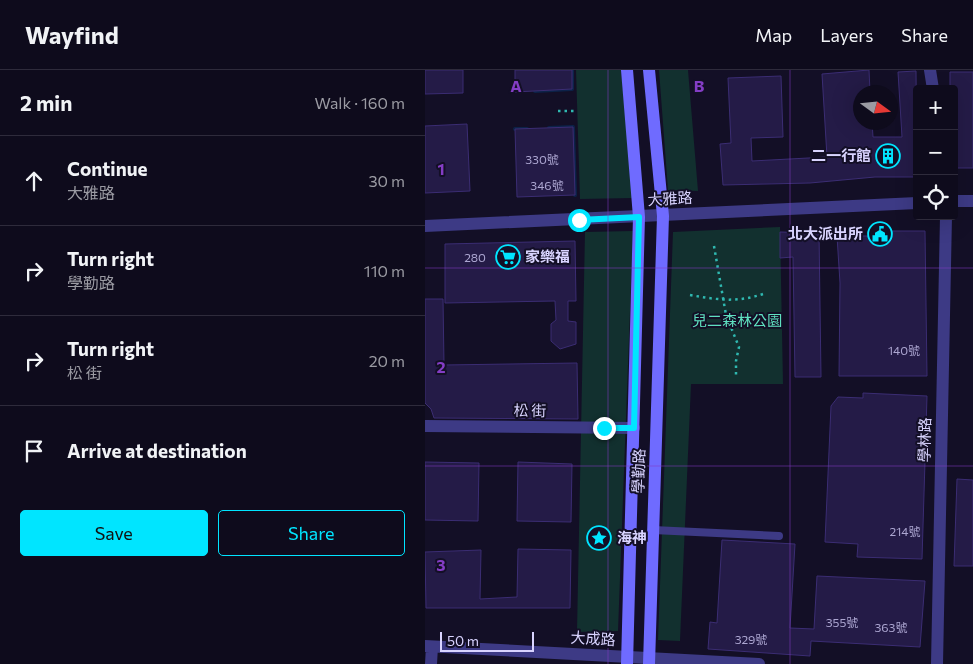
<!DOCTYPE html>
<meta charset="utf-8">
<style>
body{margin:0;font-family:Commissioner,"Noto Sans TC",sans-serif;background:#171425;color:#f1f3f6}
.controls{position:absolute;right:15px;top:15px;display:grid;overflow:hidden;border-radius:5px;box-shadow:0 5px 20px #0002}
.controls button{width:45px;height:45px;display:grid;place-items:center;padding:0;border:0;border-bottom:1px solid #2e2b3b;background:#0e0b1c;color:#f1f3f6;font:25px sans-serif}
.compass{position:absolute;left:428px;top:15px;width:45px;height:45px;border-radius:50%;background:#0e0b1c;box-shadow:0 5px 20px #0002;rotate:105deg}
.scale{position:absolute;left:15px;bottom:12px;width:94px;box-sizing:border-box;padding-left:5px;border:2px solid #d9d4ff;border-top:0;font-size:14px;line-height:18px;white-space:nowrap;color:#d9d4ff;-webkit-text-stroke:4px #130f26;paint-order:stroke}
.stop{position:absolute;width:15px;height:15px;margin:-11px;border:4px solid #00e5ff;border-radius:50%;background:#fff}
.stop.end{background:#00e5ff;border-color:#fff;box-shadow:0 1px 5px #0008}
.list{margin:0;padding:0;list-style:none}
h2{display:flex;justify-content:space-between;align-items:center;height:65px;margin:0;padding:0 20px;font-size:21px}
h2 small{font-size:16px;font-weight:400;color:#9b9ba3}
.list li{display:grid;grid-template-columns:32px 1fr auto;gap:15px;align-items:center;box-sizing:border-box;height:90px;padding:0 20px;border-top:1px solid #2e2b3b}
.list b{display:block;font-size:19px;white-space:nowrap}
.list p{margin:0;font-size:16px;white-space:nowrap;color:#9b9ba3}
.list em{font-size:16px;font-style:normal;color:#9b9ba3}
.actions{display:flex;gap:10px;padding:15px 20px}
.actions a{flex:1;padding:11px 0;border:1px solid #00e5ff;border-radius:5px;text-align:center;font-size:18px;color:#00e5ff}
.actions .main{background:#00e5ff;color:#111}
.icon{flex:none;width:28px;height:28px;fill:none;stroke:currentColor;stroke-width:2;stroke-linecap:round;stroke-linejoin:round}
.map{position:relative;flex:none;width:548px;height:594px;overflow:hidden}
header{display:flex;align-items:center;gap:30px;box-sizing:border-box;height:70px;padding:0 25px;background:#0e0b1c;border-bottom:1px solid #2e2b3b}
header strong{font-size:24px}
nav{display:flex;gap:28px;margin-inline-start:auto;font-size:18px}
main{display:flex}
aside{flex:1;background:#0e0b1c}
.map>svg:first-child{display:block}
</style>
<header>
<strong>Wayfind</strong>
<nav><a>Map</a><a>Layers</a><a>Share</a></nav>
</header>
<main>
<aside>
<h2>2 min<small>Walk · 160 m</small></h2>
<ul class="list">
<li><svg class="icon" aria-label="ahead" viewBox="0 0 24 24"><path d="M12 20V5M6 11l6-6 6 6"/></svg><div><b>Continue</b><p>大雅路</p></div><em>30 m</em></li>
<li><svg class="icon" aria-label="right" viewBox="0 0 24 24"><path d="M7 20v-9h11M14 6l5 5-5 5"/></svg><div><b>Turn right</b><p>學勤路</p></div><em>110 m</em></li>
<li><svg class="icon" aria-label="right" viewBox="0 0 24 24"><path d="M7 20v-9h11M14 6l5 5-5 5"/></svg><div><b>Turn right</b><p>松 街</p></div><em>20 m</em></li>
<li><svg class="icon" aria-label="arrive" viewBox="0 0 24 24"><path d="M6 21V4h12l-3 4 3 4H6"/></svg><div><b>Arrive at destination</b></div></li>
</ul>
<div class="actions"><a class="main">Save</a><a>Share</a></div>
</aside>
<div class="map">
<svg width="548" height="594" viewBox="0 0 548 594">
<rect width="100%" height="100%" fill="#130f26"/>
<path fill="#12302f" d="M 151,0 L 196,0 L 208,128 L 155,129 Z
M 234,0 L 263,0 L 273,121 L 243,120 Z
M 355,157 L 358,314 L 266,314 L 255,571 L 233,570 L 248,162 Z
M 208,161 L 193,561 L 152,562 L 160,162 Z"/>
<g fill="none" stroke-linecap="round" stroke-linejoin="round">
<path stroke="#0c2248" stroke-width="4" d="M 110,21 L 147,19 L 147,0
M 124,58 L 148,57 L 150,125
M 90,59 L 102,59"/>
</g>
<path fill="#241b47" stroke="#3b2d73" d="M 0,0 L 38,0 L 38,23 L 0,24 Z
M 90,0 L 147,0 L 147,19 L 90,22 Z
M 444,0 L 445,22 L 436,22 L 436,52 L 447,52 L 448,67 L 477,67 L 473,2 L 491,1 L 492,107 L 450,107 L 385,113 L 298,115 L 295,74 L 306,73 L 303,8 L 356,6 L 358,67 L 326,68 L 327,91 L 402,87 L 397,4 Z
M 525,2 L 548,2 L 548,98 L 529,98 L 529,19 L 525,19 Z
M 42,54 L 45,121 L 0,123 L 0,56 Z
M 148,57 L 150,125 L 92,127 L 90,59 Z
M 447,161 L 500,161 L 502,306 L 414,306 L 415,213 L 412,166 L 447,166 Z
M 355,162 L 394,163 L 396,307 L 370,307 L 368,187 L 355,188 Z
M 150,171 L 151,231 L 143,231 L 143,251 L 151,252 L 151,274 L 135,279 L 126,271 L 126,254 L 131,250 L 130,231 L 20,233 L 20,174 Z
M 0,229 L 18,229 L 19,295 L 152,293 L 153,349 L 9,348 L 6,339 L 0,333 Z
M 438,323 L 502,326 L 497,489 L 432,487 L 433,474 L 400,472 L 406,336 L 413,327 L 438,328 Z
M 0,392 L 54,393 L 53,451 L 0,450 Z
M 93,392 L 147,394 L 146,452 L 92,451 Z
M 532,409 L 548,410 L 548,496 L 529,496 Z
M 297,470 L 370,474 L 365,558 L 389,559 L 392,506 L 500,511 L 495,577 L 386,571 L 385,586 L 283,579 L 285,552 L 292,553 Z
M 93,479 L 146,480 L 145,538 L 1,538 L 0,482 L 56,480 L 55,529 L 92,527 Z"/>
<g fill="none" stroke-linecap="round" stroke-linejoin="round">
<path stroke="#2fb8b0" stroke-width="2.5" stroke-dasharray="2.5 4" stroke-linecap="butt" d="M 133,41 L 152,41
M 289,176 L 301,245 L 314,277 L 311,291 L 311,305
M 265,225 C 294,230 313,233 341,223"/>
<path stroke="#3d3a85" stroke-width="8" d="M 228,460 L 354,466"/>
<path stroke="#3d3a85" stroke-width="12" d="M 505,0 L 508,19
M 529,131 L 548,131
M 0,156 L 492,133
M 0,356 L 209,358
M 0,576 L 334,594
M 6,594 L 7,577
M 512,594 L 521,146"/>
<path stroke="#6f6bff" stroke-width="12" d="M 202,0 L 214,147 L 202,594
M 224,594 L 238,146 L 224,0"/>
</g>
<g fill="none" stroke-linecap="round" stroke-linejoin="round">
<path stroke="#00e5ff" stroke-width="6" d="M 154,150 L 214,147 L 209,358 L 179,358"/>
</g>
<path fill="none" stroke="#843dc5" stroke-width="1" stroke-opacity="0.55" d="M 183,0 L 183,594M 365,0 L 365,594M 0,198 L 548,198M 0,396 L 548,396"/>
<defs>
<g id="building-ring" transform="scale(1.25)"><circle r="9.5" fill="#130f26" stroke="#00e5ff" stroke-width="1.5"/><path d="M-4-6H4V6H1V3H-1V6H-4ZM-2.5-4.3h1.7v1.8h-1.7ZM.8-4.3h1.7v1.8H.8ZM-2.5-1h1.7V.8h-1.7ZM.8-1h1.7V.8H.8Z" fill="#00e5ff"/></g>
<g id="civic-ring" transform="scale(1.25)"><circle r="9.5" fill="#130f26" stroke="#00e5ff" stroke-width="1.5"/><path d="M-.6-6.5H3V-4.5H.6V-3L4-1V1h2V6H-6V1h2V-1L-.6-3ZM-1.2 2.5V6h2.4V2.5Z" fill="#00e5ff"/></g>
<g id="supermarket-ring" transform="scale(1.25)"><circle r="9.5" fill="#130f26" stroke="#00e5ff" stroke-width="1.5"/><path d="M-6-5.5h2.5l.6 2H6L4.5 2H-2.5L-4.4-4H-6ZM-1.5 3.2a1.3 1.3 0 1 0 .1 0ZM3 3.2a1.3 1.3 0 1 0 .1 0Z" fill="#00e5ff"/></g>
<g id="sight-ring" transform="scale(1.25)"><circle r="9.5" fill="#130f26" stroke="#00e5ff" stroke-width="1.5"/><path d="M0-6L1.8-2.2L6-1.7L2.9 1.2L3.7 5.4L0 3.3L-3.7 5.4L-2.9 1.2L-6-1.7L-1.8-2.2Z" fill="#00e5ff"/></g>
</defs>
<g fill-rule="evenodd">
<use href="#building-ring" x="463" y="86"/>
<use href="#civic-ring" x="455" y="164"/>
<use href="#supermarket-ring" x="83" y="187"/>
<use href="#sight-ring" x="174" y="468"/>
</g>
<g text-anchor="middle" stroke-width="4" stroke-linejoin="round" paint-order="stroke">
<g font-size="12" fill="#aca6d1">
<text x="117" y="94">330號</text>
<text x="122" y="120">346號</text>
<text x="50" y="192">280</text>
<text x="479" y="285">140號</text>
<text x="480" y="466">214號</text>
<text x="417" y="557">355號</text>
<text x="466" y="562">363號</text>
<text x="326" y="574">329號</text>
</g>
<g font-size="15" font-weight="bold" fill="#d9d4ff" stroke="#130f26" text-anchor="end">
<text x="446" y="91">二一行館</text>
<text x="438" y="169">北大派出所</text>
<text x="100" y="192" text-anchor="start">家樂福</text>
<text x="192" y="473" text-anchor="start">海神</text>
</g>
<g font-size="15" fill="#d9d4ff" stroke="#130f26">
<text transform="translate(245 129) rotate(-3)" y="5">大雅路</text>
<text transform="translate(105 341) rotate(1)" y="5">松 街</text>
<text transform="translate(500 370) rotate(-89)" y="5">學林路</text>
<text transform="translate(214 401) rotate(-88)" y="5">學勤路</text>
<text transform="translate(168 569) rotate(3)" y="5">大成路</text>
</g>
<g font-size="15" fill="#5fe0c0" stroke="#130f26">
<text x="312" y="256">兒二森林公園</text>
</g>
</g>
<g font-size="16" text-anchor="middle" font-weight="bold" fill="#843dc5" stroke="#130f26" stroke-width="4" stroke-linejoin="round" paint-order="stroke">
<text x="91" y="22">A</text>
<text x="274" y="22">B</text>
<text x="16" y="105">1</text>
<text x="16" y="303">2</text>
<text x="16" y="501">3</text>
</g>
</svg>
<div class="controls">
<button>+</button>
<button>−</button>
<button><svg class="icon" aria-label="locate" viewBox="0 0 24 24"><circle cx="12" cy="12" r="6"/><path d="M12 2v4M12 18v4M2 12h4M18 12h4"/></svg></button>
</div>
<svg class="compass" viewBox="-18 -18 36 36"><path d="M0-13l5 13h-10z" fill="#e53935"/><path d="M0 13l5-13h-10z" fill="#9b9ba3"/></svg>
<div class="scale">50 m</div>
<div class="stop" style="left:154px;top:150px"></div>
<div class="stop end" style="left:179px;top:358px"></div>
</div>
</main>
